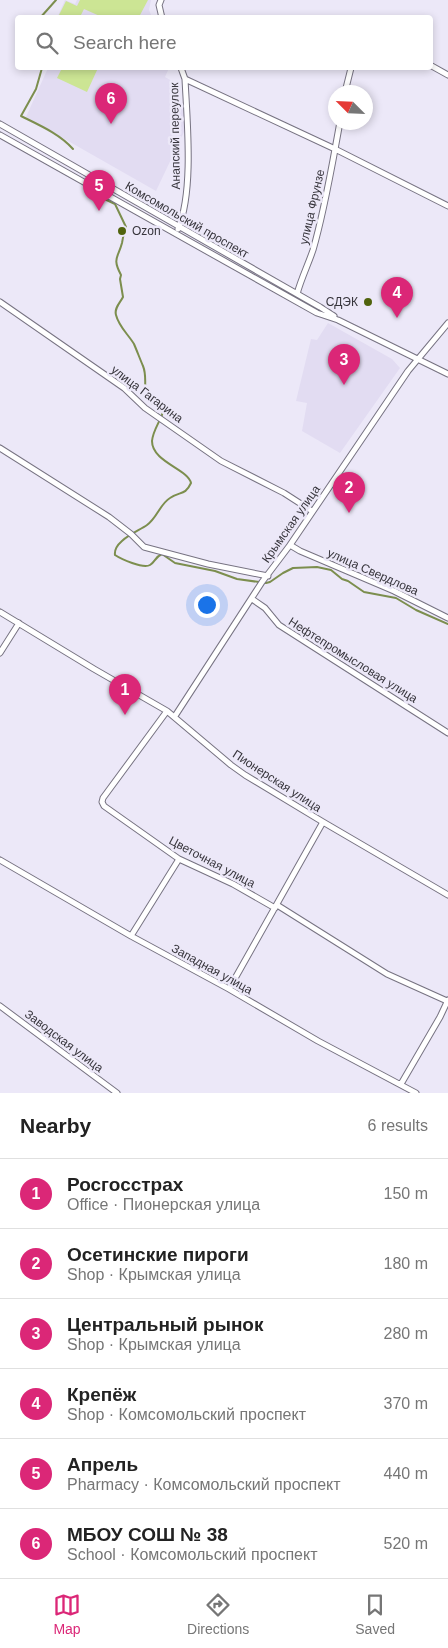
<!DOCTYPE html>
<meta charset="utf-8">
<style>
body{margin:0;font-family:Arial,sans-serif;background:#f6f6f6;color:#222}
.compass{position:absolute;left:328px;top:85px;width:45px;height:45px;border-radius:50%;background:#fff;box-shadow:0 2px 8px #0003;rotate:294deg}
.you{position:absolute;left:206px;top:604px;width:18px;height:18px;margin:-12px;border:4px solid #fff;border-radius:50%;background:#1a73e8;box-shadow:0 0 0 8px #1a73e833}
.badge{display:grid;place-items:center;width:32px;height:32px;border-radius:50%;background:#db2777;color:#fff;font-size:16px;font-weight:700}
.pin{position:absolute;translate:-50% -41px;filter:drop-shadow(0 1px 2px #0008)}
.pin::after{content:'';position:absolute;top:26px;width:18px;height:15px;background:inherit;clip-path:polygon(0 0,100% 0,50% 100%)}
.list{margin:0;padding:0;list-style:none}
h2{display:flex;justify-content:space-between;align-items:center;height:65px;margin:0;padding:0 20px;font-size:21px}
h2 small{font-size:16px;font-weight:400;color:#767676}
.list li{display:grid;grid-template-columns:32px 1fr auto;gap:15px;align-items:center;box-sizing:border-box;height:70px;padding:0 20px;border-top:1px solid #e0e0e0}
.list b{display:block;font-size:19px;white-space:nowrap}
.list p{margin:0;font-size:16px;white-space:nowrap;color:#767676}
.list em{font-size:16px;font-style:normal;color:#767676}
.icon{flex:none;width:28px;height:28px;fill:none;stroke:currentColor;stroke-width:2;stroke-linecap:round;stroke-linejoin:round}
.map{position:relative;flex:none;width:448px;height:1093px;overflow:hidden}
.search{position:absolute;background:#fff;box-shadow:0 2px 8px #0003;left:15px;right:15px;top:15px;height:55px;display:flex;align-items:center;gap:12px;box-sizing:border-box;padding:0 18px;border-radius:5px;color:#767676;font-size:19px}
.sheet{height:485px;background:#fff}
nav{display:flex;justify-content:space-around;align-items:center;box-sizing:border-box;height:70px;border-top:1px solid #e0e0e0;background:#fff;font-size:14px;color:#767676}
nav a{display:grid;justify-items:center;gap:2px}
nav .on{color:#db2777}
.map>svg:first-child{display:block}
</style>
<div class="map">
<svg width="448" height="1093" viewBox="0 0 448 1093">
<rect width="100%" height="100%" fill="#ece8f8"/>
<path fill="#e2dcf2" d="M 65,0 L 75,4 L 77,0 L 151,0 L 149,10 L 152,17 L 57,18 Z
M 48,68 L 169,68 L 165,77 L 177,84 L 184,115 L 184,132 L 156,191 L 26,117 Z
M 328,323 L 392,359 L 400,368 L 340,453 L 302,431 L 307,403 L 296,401 L 311,339 L 317,340 Z"/>
<path fill="#cce594" d="M 80,0 L 148,0 L 139,17 L 102,17 L 84,9 L 80,17 L 58,17 L 66,1 L 77,6 Z
M 62,68 L 98,68 L 87,92 L 57,78 Z"/>
<g fill="none" stroke-linecap="round" stroke-linejoin="round">
<path stroke="#7c8e4e" stroke-width="2" d="M 40,18 L 56,0
M 42,68 L 36,89 L 21,116 C 39,125 60,134 73,149
M 86,187 L 96,195 L 115,204 L 126,227 C 124,232 123,237 122,243 C 118,258 112,258 121,275 L 120,279 L 123,297 C 120,303 114,308 116,315 C 119,327 128,334 134,344 C 137,351 140,359 143,366 C 150,383 136,400 161,408 L 163,412 C 160,422 153,430 152,441 C 152,462 188,469 191,483 C 185,496 180,491 170,498 C 160,504 157,518 147,525 C 137,532 113,541 115,555 C 121,559 143,569 150,565 C 155,562 155,557 162,554 L 175,563 L 215,571 L 237,579 L 266,583 L 270,582 L 283,573 L 293,568 L 317,567 L 331,570 L 342,579 L 348,581 L 364,592 L 396,598 L 416,610 L 448,624"/>
<g stroke="#777382" stroke-width="7">
<path id="street" d="M 161,0 L 159,5 L 162,18
M 430,65 L 448,75
M 185,79 L 335,149 L 448,206
M 345,92 L 351,68
M 0,124 L 320,307 L 334,316
M 0,135 L 317,313 L 338,320 L 448,374
M 178,229 C 194,191 187,121 185,79 L 181,68
M 297,294 C 301,279 308,265 313,250 C 325,209 332,165 340,122
M 0,302 L 124,388 L 145,408 L 221,461 L 284,493 L 312,511
M 0,448 L 109,517 L 131,534 L 144,547 L 208,564 L 268,576
M 290,545 L 300,551 L 394,591 L 448,618
M 252,599 L 265,608 L 279,625 L 448,733
M 0,612 L 94,669 L 167,711 L 231,765 L 245,775 L 323,822 L 448,895
M 0,653 L 19,623
M 167,711 L 103,798 L 102,802 L 104,806 L 179,859 L 233,884 L 275,908
M 175,716 L 262,582 L 290,545 L 408,371 L 448,323
M 0,860 L 131,936 L 229,989 L 318,1041 L 416,1093
M 277,905 L 387,974 L 447,1001
M 131,936 L 179,859
M 229,989 L 323,822
M 0,1006 L 117,1093
M 401,1084 L 440,1017 L 448,1000"/>
</g>
<use href="#street" stroke="#fff" stroke-width="5"/>
</g>
<g fill="#50630d" stroke="#ece8f8" stroke-width="2">
<circle cx="122" cy="231" r="5"/>
<circle cx="368" cy="302" r="5"/>
</g>
<g text-anchor="middle" stroke-width="5" stroke-linejoin="round" paint-order="stroke">
<g font-size="12" fill="#37353c" stroke="#ece8f8">
<text transform="translate(175 136) rotate(-91)" y="4">Анапский переулок</text>
<text transform="translate(312 207) rotate(-77)" y="4">улица Фрунзе</text>
<text transform="translate(187 220) rotate(30)" y="4">Комсомольский проспект</text>
<text transform="translate(147 394) rotate(37)" y="4">улица Гагарина</text>
<text transform="translate(291 524) rotate(-55)" y="4">Крымская улица</text>
<text transform="translate(373 572) rotate(24)" y="4">улица Свердлова</text>
<text transform="translate(353 660) rotate(32)" y="4">Нефтепромысловая улица</text>
<text transform="translate(277 781) rotate(33)" y="4">Пионерская улица</text>
<text transform="translate(212 862) rotate(28)" y="4">Цветочная улица</text>
<text transform="translate(212 969) rotate(29)" y="4">Западная улица</text>
<text transform="translate(64 1041) rotate(37)" y="4">Заводская улица</text>
</g>
<g font-size="12" fill="#37353c" stroke="#ece8f8" text-anchor="start">
<text x="132" y="235">Ozon</text>
<text x="358" y="306" text-anchor="end">СДЭК</text>
</g>
</g>
</svg>
<svg class="compass" viewBox="-18 -18 36 36"><path d="M0-13l5 13h-10z" fill="#e53935"/><path d="M0 13l5-13h-10z" fill="#767676"/></svg>
<div class="you"></div>
<div class="pin badge" style="left:125px;top:715px">1</div>
<div class="pin badge" style="left:349px;top:513px">2</div>
<div class="pin badge" style="left:344px;top:385px">3</div>
<div class="pin badge" style="left:397px;top:318px">4</div>
<div class="pin badge" style="left:99px;top:211px">5</div>
<div class="pin badge" style="left:111px;top:124px">6</div>
<div class="search"><svg class="icon" aria-label="search" viewBox="0 0 24 24"><circle cx="10" cy="10" r="6"/><path d="M15 15l6 6"/></svg>Search here</div>
</div>
<section class="sheet">
<h2>Nearby<small>6 results</small></h2>
<ul class="list">
<li><span class="badge">1</span><div><b>Росгосстрах</b><p>Office · Пионерская улица</p></div><em>150 m</em></li>
<li><span class="badge">2</span><div><b>Осетинские пироги</b><p>Shop · Крымская улица</p></div><em>180 m</em></li>
<li><span class="badge">3</span><div><b>Центральный рынок</b><p>Shop · Крымская улица</p></div><em>280 m</em></li>
<li><span class="badge">4</span><div><b>Крепёж</b><p>Shop · Комсомольский проспект</p></div><em>370 m</em></li>
<li><span class="badge">5</span><div><b>Апрель</b><p>Pharmacy · Комсомольский проспект</p></div><em>440 m</em></li>
<li><span class="badge">6</span><div><b>МБОУ СОШ № 38</b><p>School · Комсомольский проспект</p></div><em>520 m</em></li>
</ul>
</section>
<nav>
<a class="on"><svg class="icon" aria-label="map" viewBox="0 0 24 24"><path d="M3 6l6-2 6 2 6-2v14l-6 2-6-2-6 2zM9 4v14M15 6v14"/></svg>Map</a>
<a><svg class="icon" aria-label="directions" viewBox="0 0 24 24"><path d="M12 3l9 9-9 9-9-9zM9 14v-3h6M13 9l2 2-2 2"/></svg>Directions</a>
<a><svg class="icon" aria-label="saved" viewBox="0 0 24 24"><path d="M7 4h10v16l-5-4-5 4z"/></svg>Saved</a>
</nav>
